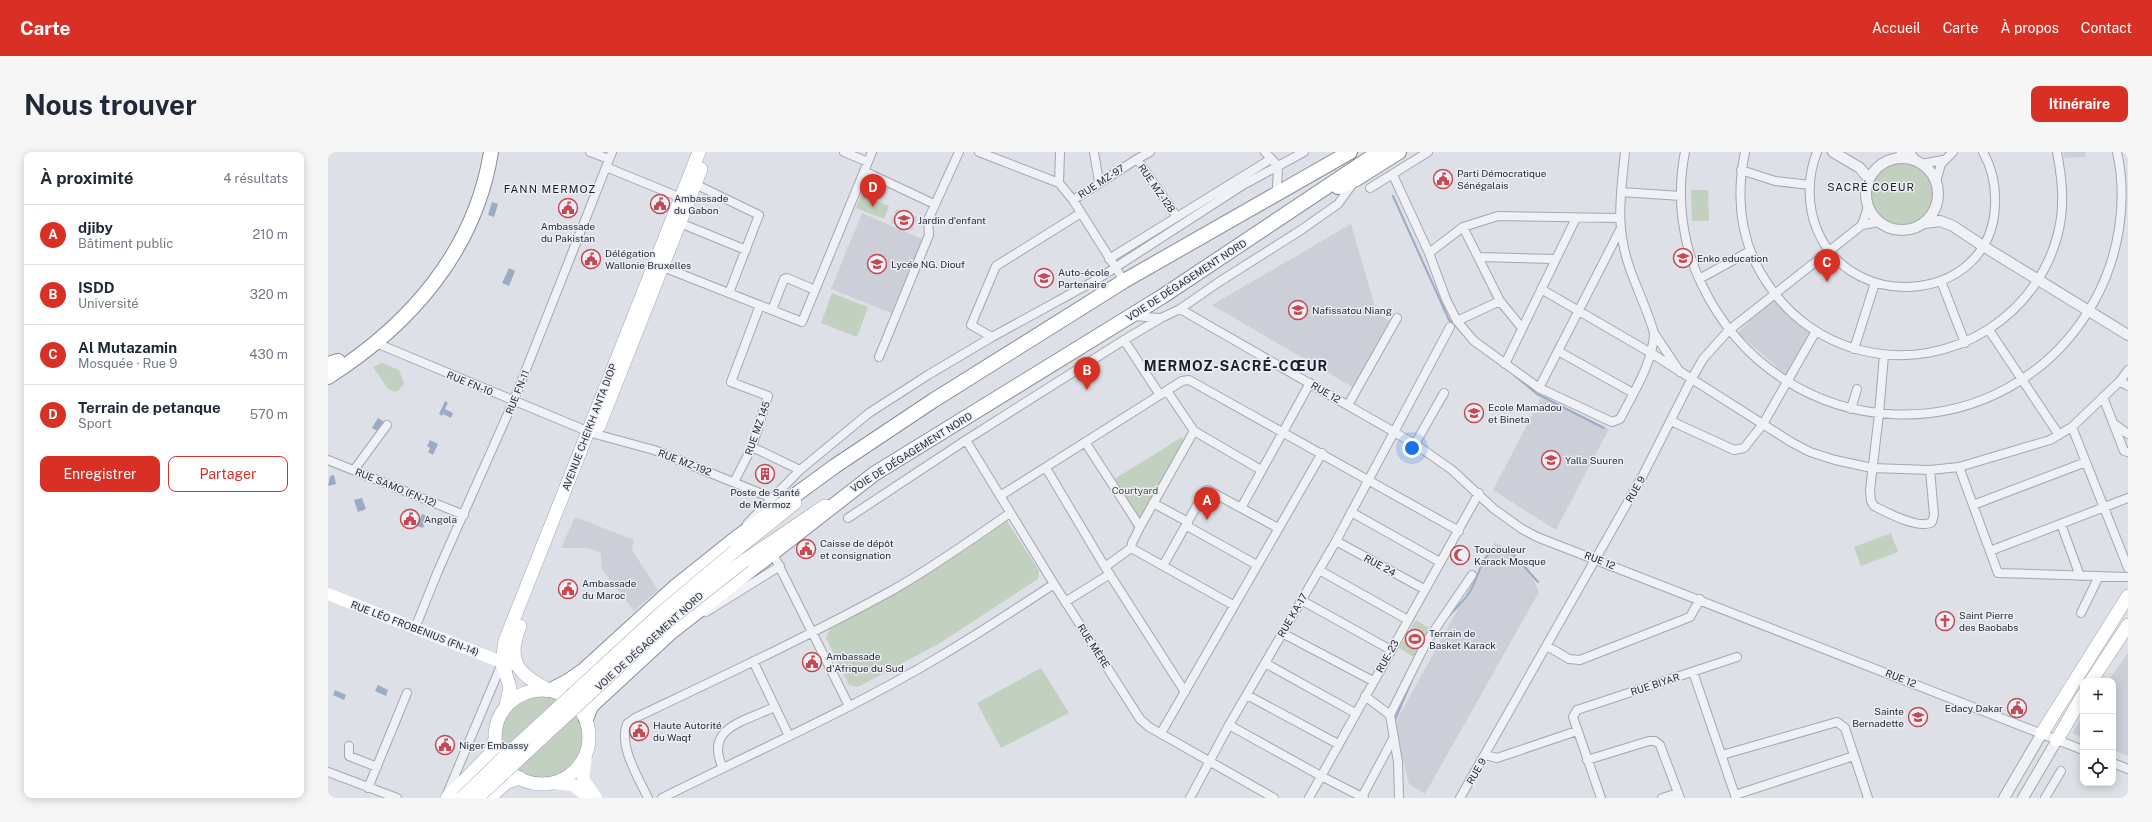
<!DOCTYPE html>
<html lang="fr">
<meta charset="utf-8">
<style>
body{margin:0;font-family:"Public Sans",sans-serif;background:#f6f6f7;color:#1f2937}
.controls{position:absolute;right:12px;bottom:12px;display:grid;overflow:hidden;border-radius:8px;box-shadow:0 2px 10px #0003}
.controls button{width:36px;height:36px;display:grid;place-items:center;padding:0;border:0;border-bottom:1px solid #e0e1e3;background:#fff;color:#1f2937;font:20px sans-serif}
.you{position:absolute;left:1084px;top:296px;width:14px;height:14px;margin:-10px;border:3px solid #fff;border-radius:50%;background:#1a73e8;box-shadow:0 0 0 6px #1a73e833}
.badge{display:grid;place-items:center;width:26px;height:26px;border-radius:50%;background:#d93025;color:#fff;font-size:13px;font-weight:700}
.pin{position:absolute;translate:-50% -33px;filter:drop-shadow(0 1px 2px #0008)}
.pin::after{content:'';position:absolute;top:21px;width:14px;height:12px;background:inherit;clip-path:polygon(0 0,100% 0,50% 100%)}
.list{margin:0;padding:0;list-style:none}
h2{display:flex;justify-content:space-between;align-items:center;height:52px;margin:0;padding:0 16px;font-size:17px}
h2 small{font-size:13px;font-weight:400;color:#747a83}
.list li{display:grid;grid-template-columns:26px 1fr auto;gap:12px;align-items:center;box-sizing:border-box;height:60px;padding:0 16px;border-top:1px solid #e0e1e3}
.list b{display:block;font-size:15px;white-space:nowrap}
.list p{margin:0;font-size:13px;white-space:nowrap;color:#747a83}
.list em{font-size:13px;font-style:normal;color:#747a83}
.actions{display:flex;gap:8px;padding:12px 16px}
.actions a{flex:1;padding:9px 0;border:1px solid #d93025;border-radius:8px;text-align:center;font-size:14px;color:#d93025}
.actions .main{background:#d93025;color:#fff}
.icon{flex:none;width:22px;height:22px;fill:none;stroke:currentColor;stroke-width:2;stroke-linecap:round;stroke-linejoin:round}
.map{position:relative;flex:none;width:1800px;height:646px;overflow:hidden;border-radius:8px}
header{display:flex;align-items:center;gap:24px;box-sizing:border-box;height:56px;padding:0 20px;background:#d93025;color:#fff}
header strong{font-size:19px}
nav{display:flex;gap:22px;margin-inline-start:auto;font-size:14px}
.intro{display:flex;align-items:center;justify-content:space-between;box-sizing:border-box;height:96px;padding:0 24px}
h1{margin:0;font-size:28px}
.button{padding:10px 18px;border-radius:8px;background:#d93025;color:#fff;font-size:14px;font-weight:700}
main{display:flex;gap:24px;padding:0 24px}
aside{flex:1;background:#fff;border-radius:8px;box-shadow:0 2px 10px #0003}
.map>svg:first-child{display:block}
</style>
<header>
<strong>Carte</strong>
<nav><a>Accueil</a><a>Carte</a><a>À propos</a><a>Contact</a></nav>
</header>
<div class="intro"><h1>Nous trouver</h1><a class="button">Itinéraire</a></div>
<main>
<aside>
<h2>À proximité<small>4 résultats</small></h2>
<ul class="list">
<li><span class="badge">A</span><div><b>djiby</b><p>Bâtiment public</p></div><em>210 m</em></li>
<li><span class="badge">B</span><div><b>ISDD</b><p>Université</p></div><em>320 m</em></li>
<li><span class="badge">C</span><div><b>Al Mutazamin</b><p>Mosquée · Rue 9</p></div><em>430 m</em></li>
<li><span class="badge">D</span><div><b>Terrain de petanque</b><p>Sport</p></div><em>570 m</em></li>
</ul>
<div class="actions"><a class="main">Enregistrer</a><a>Partager</a></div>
</aside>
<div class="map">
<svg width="1800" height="646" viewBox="0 0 1800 646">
<rect width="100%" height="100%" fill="#dee0e7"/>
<path fill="#cccfd8" d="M 1735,0 L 1757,0 L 1758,5 L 1737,6 Z
M 568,57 L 589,65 L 584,79 L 563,71 Z
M 534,61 L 594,87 L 566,162 L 503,137 Z
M 1023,72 L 1049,162 L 1064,170 L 1026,236 L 884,153 Z
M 1446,142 L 1488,179 L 1461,226 L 1410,181 Z
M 1213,246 L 1281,277 L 1228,378 L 1165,338 Z
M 247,365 L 306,388 L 304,398 L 330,438 L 306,459 L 274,417 L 273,401 L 260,396 L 233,396 Z
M 1167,390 L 1186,402 L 1201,417 L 1211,440 L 1097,642 L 1081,632 L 1066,573 Z
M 1800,501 L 1800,604 L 1785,598 L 1785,529 L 1780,529 Z
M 1755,565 L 1755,586 L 1744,581 Z"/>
<path fill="#c2d0bf" d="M1540 43a33 33 0 1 1 66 0a33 33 0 1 1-66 0Z
M 1363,38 L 1380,38 L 1381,69 L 1364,69 Z
M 533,42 L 561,54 L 556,67 L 528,56 Z
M 504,141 L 540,155 L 529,185 L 493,171 Z
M 54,211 L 71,218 L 76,232 L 71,238 L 67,240 L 60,237 L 45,215 Z
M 854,285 L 856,291 L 807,378 L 780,331 Z
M 679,369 L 711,419 L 710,427 L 612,491 L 530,535 L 521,533 L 498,486 L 502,477 C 564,444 623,410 679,369 Z
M 1563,381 L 1570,400 L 1533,414 L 1526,395 Z
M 1088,468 L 1103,477 L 1086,505 L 1071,496 Z
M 713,516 L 741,561 L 673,596 L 649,551 Z
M172 584a43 43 0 1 1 86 0a43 43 0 1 1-86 0Z"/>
<path fill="#9aabc5" d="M 164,50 L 170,52 L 166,65 L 160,63 Z
M 181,116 L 187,119 L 181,134 L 174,131 Z
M 117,249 L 120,251 L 117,257 L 125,261 L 123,266 L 115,262 L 114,264 L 111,262 Z
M 50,266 L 56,270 L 50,279 L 44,276 Z
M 102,288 L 110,292 L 105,303 L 100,300 L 102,296 L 99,294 Z
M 6,323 L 8,332 L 0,334 L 2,324 Z
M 34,346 L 38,357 L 30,360 L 26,348 Z
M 94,362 L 99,364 L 95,376 L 89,374 Z
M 50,533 L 60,538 L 58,544 L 47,539 Z
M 7,538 L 18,543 L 16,548 L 5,543 Z"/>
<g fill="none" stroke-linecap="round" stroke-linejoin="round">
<path stroke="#9aabc5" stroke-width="2" d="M 1065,44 L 1121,168 L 1130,176
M 1186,223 L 1209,242 L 1276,276
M 1118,467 C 1126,458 1135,450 1141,441 C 1152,425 1151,402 1172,395 L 1186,403 L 1210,430
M 1066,570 L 1084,528"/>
<g stroke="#a4a7b0" stroke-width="10">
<path id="minor" d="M 262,0 L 281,7
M 516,0 L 540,10
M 651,0 L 731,31 L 745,48 L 796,129
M 766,0 L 771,30
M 937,0 L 950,14 L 949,36
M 1357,0 C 1348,44 1354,93 1374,133 C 1453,298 1678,308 1767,148 C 1791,104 1800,49 1789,0
M 1417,0 C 1407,48 1413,95 1442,135 C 1463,166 1496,189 1532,198 C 1623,222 1719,161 1733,66 C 1736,43 1733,22 1729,0
M 1489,0 C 1479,25 1479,55 1490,80 C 1527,164 1664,149 1667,53 C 1668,34 1664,16 1655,0
M 1582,0 L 1588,9
M 1570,6 L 1574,0
M 809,7 L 849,65
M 1593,12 L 1615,8
M 278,15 L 351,45
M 1413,18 L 1447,29 L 1482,33
M 536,19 L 606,52
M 1065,23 L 1101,101 L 1118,147 L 1129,169 L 1146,189 L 1211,236 L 1284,270 L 1292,267 C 1305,241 1324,213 1326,183 C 1326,173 1305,128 1301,114 C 1287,74 1293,41 1297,0
M 1608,30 L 1613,12 L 1625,0
M 731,31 L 732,0
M 367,32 L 431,63 L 401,141
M 1042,36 L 1100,0
M 1293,40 L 1353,44
M 745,48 L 809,7 L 822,0
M 352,71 L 418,98
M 1534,73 L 1540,55
M 1135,75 L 1172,149 L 1194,176
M 1101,101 L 1135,75 L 1170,64 L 1291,66
M 1152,105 L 1228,107
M 781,107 L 943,7
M 335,115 L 474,170 L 544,0
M 1371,127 L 1422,99
M 1613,129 L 1637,191
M 1213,137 L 1323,201 L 1463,290 L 1482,300 L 1507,308 L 1544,316 L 1602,318 L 1631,315 L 1722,288 L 1744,275 L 1792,229 L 1800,218
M 852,157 L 1087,292 L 1124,318 L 1166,357 L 1194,377 L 1209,385 L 1755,598
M 444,158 L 456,127 L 459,126 L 487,138
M 804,164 L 833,166
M 1129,169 L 1172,149
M 1661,178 L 1731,283
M 1326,181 L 1352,220
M 664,185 L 643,173 L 668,114 L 753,61
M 796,188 L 832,243
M 48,191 L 259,279
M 1526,197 L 1547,131
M 1230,199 L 1305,241
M 1556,203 L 1551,262 L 1542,338 L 1543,349 L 1546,354 C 1560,361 1591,378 1604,370 L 1606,363 L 1602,318
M 551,205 L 601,83 L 600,68 L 631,0
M 1177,212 L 1248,66
M 1792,229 L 1800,234
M 1211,236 L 1292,78
M 839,239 L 866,279 L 933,318
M 1775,245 L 1796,299 L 1800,300
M 1020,253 L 1069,166
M 1523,257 L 1529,237
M 1343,269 L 1406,298 L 1416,296 L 1435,272 L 1488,179
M 1785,271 L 1800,282
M 1744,275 L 1800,416
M 267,282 L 326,298 L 444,346
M 638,288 L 726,432 L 812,567 L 821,575 L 946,646
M 757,290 L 812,375
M 1087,292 L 1116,241
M 424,295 L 472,318
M 0,308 L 136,363
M 1631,315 L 1670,421 L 1800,425
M 718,316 L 777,415 L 857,540
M 26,318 L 59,273
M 406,330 L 424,295 L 440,244 L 403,230 L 432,153
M 672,344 L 854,229 L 861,228 L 1131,379
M 825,351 L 860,370
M 1645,353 L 1758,310
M 913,356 L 982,231
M 1023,360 L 1112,410
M 520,366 L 638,288 L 796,188 L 833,166 L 852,157 L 891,130 L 973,78 L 1010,52 L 1026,30
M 419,372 L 472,318 L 541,261 L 600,223 L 664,185 L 768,128 L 915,33 L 976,0
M 1733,372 L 1752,424
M 859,374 L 929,413
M 1008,389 L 1096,437
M 803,396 L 804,391 L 812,375 L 866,279
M 1662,399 L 1800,346
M 444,400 L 521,554
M 836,412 L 877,339 L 880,338 L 950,376
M 777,415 L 803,396 L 905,453
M 991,418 L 1080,468
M 973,448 L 1063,498
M 737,450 L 782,422
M 378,460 L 452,414
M 1753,461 L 1771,424
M 87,476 L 110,419 L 186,248 L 284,0
M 954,481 L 1045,529
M 1219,494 L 1241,507 L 1252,508 L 1362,465 L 1372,447
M 425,509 L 461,584
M 937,511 L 1027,561
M 1365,520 L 1408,646
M 919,543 L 1010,592
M 1037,544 L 1062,563 L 1070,610 L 1071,646
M 1062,563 L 1099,489 L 1144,423
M 901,573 L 993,624 L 1036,646
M 833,581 L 994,301
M 21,594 L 21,604 L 49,615
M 1157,603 L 1169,606 L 1249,579
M 1394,603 L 1509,570 L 1517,576 L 1540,646
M 1259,608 L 1321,589 L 1327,589 L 1332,593 L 1352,646
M 1785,611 L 1800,617
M 395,616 C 376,577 414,570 442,557
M 0,620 L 69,646
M 40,636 L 79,541
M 119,642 L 175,509
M 1407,643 L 1526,604
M 1034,645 L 1066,585
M 320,646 C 311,627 290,593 299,572 L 307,566 C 393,525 479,485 563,439 C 604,416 643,388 682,361
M 334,646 C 426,600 522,558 611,505 C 650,482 688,457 726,432
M 862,646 L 901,573 L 1008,389 L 1122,175
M 981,646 L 1151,341
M 1132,646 L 1314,325 L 1363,228 L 1375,207 L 1400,179 L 1534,73 L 1551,70
M 1273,646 L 1245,565 L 1249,558 L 1409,505
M 1334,646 L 1350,641
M 1717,646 L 1733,619"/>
</g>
<g stroke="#a4a7b0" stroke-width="12">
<path id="tertiary" d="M 1505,0 L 1532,16 L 1541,27
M1538 42a36 36 0 1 1 72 0a36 36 0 1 1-72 0Z
M 1597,71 L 1612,69 L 1625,74 L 1655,94 L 1800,183
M 1676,646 L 1714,581
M 1695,646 L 1729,588"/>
</g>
<g stroke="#9ea4b2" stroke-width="14">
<path id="primary" d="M 271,274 L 373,17
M 407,399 L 467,351
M 416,409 L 497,354
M 192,474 C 178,509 189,521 219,537
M 1763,529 L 1800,473
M167 585a47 47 0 1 1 94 0a47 47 0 1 1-94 0Z
M 178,554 L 182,536 L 174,509 L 177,489 L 371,0
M 1714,581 L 1800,444
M 1729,588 L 1755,543
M 119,646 L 161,603 L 167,587
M 161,646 L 179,630 L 192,626"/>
</g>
<g stroke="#868d9c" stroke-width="16">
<path id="trunk" d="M 1010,35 L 1028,27 L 1071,0
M 0,212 L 10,209
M 0,225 C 82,173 147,99 163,0
M 223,538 L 240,529 L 256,518 L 347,435 L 407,387 L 507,314 L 606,248 L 796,129 L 1022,0
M 258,567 L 263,554 L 342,481 L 546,322 L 835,144 L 1051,0"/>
</g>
<use href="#minor" stroke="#f0f1f5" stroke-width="8"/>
<use href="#tertiary" stroke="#f0f1f5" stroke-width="10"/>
<path stroke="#fff" stroke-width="12" d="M 0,442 L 181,513
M 258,603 L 255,627 L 268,646
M 224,631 L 245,633 L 261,646"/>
<use href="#primary" stroke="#fff" stroke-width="13"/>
<use href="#trunk" stroke="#fff" stroke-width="14"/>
<g stroke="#9ea4b2" stroke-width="14" stroke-linecap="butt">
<path id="primary-bridge" d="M 181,601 L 332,462 L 407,399
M 134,646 L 176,605
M 149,646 L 340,469 L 416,409"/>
</g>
<use href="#primary-bridge" stroke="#fff" stroke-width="13"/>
</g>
<defs>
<g id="civic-ring" transform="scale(1)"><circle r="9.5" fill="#edeff4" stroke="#c64850" stroke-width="1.5"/><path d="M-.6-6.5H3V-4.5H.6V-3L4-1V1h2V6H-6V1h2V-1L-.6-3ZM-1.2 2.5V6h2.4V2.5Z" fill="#c64850"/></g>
<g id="school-ring" transform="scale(1)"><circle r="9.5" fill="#edeff4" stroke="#c64850" stroke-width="1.5"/><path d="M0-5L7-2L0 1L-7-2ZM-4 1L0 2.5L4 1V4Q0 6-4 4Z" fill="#c64850"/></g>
<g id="building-ring" transform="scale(1)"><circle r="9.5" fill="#edeff4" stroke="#c64850" stroke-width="1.5"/><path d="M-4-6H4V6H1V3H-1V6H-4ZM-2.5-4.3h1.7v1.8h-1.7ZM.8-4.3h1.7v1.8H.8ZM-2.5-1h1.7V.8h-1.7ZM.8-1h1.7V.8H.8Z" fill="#c64850"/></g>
<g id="mosque-ring" transform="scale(1)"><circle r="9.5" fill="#edeff4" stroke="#c64850" stroke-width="1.5"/><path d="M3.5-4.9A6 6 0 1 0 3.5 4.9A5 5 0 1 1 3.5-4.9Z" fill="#c64850"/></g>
<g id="church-ring" transform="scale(1)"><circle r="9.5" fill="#edeff4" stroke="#c64850" stroke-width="1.5"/><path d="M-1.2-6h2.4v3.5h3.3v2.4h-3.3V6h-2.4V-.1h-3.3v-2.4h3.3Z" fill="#c64850"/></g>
<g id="stadium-ring" transform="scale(1)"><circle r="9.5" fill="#edeff4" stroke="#c64850" stroke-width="1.5"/><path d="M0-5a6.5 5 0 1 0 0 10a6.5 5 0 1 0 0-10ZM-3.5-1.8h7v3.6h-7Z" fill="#c64850"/></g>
</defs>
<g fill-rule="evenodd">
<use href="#civic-ring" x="1115" y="27"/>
<use href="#civic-ring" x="332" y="52"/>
<use href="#civic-ring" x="240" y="56"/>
<use href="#school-ring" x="576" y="68"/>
<use href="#school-ring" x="1355" y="106"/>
<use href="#civic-ring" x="263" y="107"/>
<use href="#school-ring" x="549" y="112"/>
<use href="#school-ring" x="716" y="126"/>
<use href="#school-ring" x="970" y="158"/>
<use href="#school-ring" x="1146" y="261"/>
<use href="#school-ring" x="1223" y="308"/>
<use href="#building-ring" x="437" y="322"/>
<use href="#civic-ring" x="82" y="367"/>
<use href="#civic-ring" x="478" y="397"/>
<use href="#mosque-ring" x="1132" y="403"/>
<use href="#civic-ring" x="240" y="437"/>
<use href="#church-ring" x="1617" y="469"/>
<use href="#stadium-ring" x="1087" y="487"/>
<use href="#civic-ring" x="484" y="510"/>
<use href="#civic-ring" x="1689" y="556"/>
<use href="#school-ring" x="1590" y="565"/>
<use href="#civic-ring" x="311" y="579"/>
<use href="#civic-ring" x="117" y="593"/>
</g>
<g text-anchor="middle" stroke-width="3" stroke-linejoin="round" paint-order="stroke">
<g font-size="10" fill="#282e3c" stroke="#edeff4" text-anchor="start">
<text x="1129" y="25">Parti Démocratique<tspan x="1129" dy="12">Sénégalais</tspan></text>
<text x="346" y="50">Ambassade<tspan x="346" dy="12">du Gabon</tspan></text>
<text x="590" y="72">Jardin d'enfant</text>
<text x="240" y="78" text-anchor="middle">Ambassade<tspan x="240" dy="12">du Pakistan</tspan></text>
<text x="277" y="105">Délégation<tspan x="277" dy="12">Wallonie Bruxelles</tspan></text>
<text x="1369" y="110">Enko education</text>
<text x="563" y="116">Lycée NG. Diouf</text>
<text x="730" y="124">Auto-école<tspan x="730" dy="12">Partenaire</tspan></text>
<text x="984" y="162">Nafissatou Niang</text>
<text x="1160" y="259">Ecole Mamadou<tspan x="1160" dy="12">et Bineta</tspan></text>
<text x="1237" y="312">Yalla Suuren</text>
<text x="437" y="344" text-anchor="middle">Poste de Santé<tspan x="437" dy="12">de Mermoz</tspan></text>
<text x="96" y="371">Angola</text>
<text x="492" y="395">Caisse de dépôt<tspan x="492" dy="12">et consignation</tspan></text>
<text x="1146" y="401">Toucouleur<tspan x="1146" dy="12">Karack Mosque</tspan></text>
<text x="254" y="435">Ambassade<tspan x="254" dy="12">du Maroc</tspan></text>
<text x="1631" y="467">Saint Pierre<tspan x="1631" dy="12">des Baobabs</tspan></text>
<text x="1101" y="485">Terrain de<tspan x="1101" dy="12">Basket Karack</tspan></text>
<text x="498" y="508">Ambassade<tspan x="498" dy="12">d'Afrique du Sud</tspan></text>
<text x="1675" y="560" text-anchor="end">Edacy Dakar</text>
<text x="1576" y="563" text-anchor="end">Sainte<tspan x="1576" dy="12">Bernadette</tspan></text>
<text x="325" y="577">Haute Autorité<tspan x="325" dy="12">du Waqf</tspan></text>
<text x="131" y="597">Niger Embassy</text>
</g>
<g font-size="10" fill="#282e3c" stroke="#edeff4">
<text transform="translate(773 29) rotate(-33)" y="4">RUE MZ-97</text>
<text transform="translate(829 36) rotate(55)" y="4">RUE MZ-128</text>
<text transform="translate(858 128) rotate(-33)" y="4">VOIE DE DÉGAGEMENT NORD</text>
<text transform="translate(142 231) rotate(22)" y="4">RUE FN-10</text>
<text transform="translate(189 240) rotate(-68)" y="4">RUE FN-11</text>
<text transform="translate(998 240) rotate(30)" y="4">RUE 12</text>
<text transform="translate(261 275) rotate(-69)" y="4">AVENUE CHEIKH ANTA DIOP</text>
<text transform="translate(429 276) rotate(-71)" y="4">RUE MZ 145</text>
<text transform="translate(583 300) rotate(-32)" y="4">VOIE DE DÉGAGEMENT NORD</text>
<text transform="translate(357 310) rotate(21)" y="4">RUE MZ-192</text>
<text transform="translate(68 335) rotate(22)" y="4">RUE SAMO (FN-12)</text>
<text transform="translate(1307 337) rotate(-60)" y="4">RUE 9</text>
<text transform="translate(1272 408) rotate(21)" y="4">RUE 12</text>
<text transform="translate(1052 413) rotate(28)" y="4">RUE 24</text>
<text transform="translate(964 463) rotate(-60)" y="4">RUE KA-17</text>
<text transform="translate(87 476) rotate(21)" y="4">RUE LÉO FROBENIUS (FN-14)</text>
<text transform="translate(321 489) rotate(-42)" y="4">VOIE DE DÉGAGEMENT NORD</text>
<text transform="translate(766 494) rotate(57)" y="4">RUE MÈRE</text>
<text transform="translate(1059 504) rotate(-61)" y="4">RUE-23</text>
<text transform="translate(1573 526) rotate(21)" y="4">RUE 12</text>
<text transform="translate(1327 532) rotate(-18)" y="4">RUE BIYAR</text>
<text transform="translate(1148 619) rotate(-60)" y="4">RUE 9</text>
</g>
<g font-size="10" fill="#395736" stroke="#edeff4">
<text x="807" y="342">Courtyard</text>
</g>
<g font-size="11" letter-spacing="1" fill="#1a1f2d" stroke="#edeff4">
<text x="1543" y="39">SACRÉ COEUR</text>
<text x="222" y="41">FANN MERMOZ</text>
</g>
<g font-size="14" font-weight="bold" letter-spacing="1" fill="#1a1f2d" stroke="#edeff4">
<text x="908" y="219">MERMOZ-SACRÉ-CŒUR</text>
</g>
</g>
</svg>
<div class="controls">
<button>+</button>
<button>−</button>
<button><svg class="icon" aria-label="locate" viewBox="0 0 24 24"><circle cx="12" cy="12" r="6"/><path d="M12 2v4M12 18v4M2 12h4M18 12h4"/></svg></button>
</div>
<div class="you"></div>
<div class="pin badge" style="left:879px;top:368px">A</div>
<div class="pin badge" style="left:759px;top:238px">B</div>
<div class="pin badge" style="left:1499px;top:130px">C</div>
<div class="pin badge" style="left:545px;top:55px">D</div>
</div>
</main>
